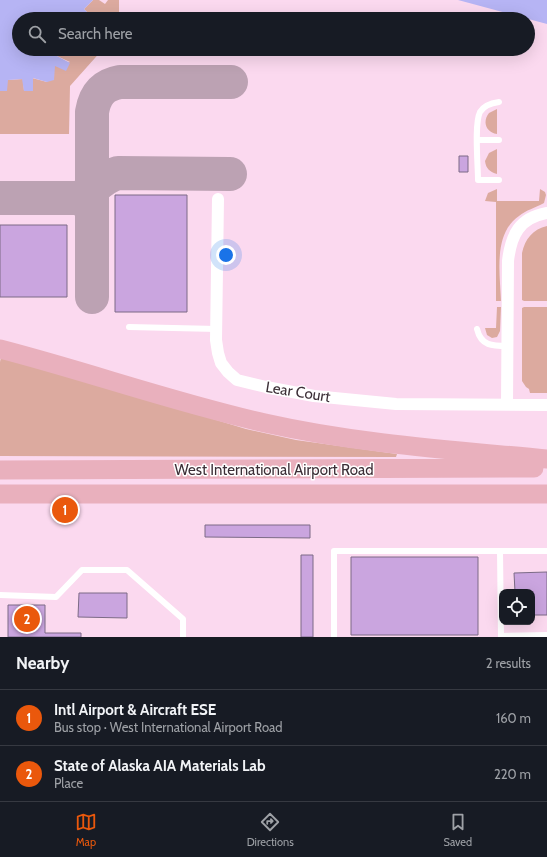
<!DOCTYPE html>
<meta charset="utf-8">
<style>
body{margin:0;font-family:Cabin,sans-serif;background:#242831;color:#f1f3f6}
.controls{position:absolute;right:12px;bottom:12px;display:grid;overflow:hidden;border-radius:8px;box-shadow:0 4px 16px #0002}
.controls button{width:36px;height:36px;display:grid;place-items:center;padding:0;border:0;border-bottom:1px solid #363941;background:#171b24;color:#f1f3f6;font:20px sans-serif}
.you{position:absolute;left:226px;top:255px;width:14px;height:14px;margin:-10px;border:3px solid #fff;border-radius:50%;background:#1a73e8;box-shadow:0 0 0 6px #1a73e833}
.badge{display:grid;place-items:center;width:26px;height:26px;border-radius:50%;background:#ea580c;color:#fff;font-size:13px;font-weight:700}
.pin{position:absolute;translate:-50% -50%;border:2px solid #fff;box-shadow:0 1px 4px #0006}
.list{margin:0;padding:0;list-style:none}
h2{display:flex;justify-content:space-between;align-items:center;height:52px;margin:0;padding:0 16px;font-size:17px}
h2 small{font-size:13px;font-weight:400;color:#9ea1a6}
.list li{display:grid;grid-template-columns:26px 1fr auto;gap:12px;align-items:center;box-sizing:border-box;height:56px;padding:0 16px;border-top:1px solid #363941}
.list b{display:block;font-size:15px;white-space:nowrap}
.list p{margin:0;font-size:13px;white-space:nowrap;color:#9ea1a6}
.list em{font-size:13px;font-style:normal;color:#9ea1a6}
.icon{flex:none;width:22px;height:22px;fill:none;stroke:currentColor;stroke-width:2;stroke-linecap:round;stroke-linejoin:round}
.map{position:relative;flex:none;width:547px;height:637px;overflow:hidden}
.search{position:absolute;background:#171b24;box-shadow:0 4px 16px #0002;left:12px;right:12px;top:12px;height:44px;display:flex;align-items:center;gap:10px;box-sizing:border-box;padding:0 14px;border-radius:22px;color:#9ea1a6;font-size:15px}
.sheet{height:164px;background:#171b24}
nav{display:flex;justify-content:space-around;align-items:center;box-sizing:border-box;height:56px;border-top:1px solid #363941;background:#171b24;font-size:11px;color:#9ea1a6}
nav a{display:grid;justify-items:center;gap:2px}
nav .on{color:#ea580c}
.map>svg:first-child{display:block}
</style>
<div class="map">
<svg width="547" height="637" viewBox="0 0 547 637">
<rect width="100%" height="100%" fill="#fbd9ef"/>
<path fill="#dcaa9f" d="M 93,0 L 99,0 L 105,4 L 108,0 L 119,0 L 119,19 L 92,19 L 93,18 L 84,9 Z
M 61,49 L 103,49 L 70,86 L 69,134 L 0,134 L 0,91 L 7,90 L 7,80 L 23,79 L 24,91 L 32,78 L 47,82 L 54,66 L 70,62 L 57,56 Z
M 497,109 L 497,134 C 486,132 482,122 489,113 Z
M 497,149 L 497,174 C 490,172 486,169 485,161 L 489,153 Z
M 497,189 L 497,201 L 539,201 L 540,189 L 545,192 L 546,195 L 544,203 C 535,208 526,210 519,216 C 493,234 500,273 501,301 L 496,301 L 496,202 L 485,201 L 488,193 Z
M 547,226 L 547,301 L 524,301 L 522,300 L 522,253 C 525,239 533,229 547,226 Z
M 497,307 L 501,307 L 500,331 L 497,337 L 492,338 L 487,335 L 485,328 L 496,328 Z
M 524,307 L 547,307 L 547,393 L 530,393 L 529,389 L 526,387 L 522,381 L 522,308 Z
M 1,357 L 9,357 L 246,429 L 296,440 L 397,454 L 396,457 L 0,456 L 0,362 Z"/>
<path fill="#b6b4f4" d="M 0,0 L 93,0 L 84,9 L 93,18 L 92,19 L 83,19 L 78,16 L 77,19 L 19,19 L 19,49 L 61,49 L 57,56 L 70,63 L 66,71 L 55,66 L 54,80 L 47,82 L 33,78 L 33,91 L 24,91 L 22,79 L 8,80 L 7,91 L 0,91 Z
M 458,0 L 547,0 L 547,24 Z"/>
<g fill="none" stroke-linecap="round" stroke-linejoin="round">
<path stroke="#bca2b3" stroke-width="34" d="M 0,198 L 77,198 L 83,200 L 92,208
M 78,198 C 94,192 99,178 118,173 L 230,174
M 92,297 L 92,112 C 95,94 103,85 120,82 L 231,82"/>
</g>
<path fill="#caa5df" stroke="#7c6b86" d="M 459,156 L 468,156 L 468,172 L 459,172 Z
M 115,195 L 187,195 L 187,312 L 115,312 Z
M 0,225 L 67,225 L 67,297 L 0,297 Z
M 205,525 L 310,525 L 310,538 L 205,537 Z
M 301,555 L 313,555 L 313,637 L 301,637 Z
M 351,557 L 478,557 L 478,635 L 351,635 Z
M 547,572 L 547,615 L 532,615 L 532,592 L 515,592 L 514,573 Z
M 79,593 L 127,593 L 127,618 L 78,617 Z
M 8,605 L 45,605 L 45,633 L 81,633 L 81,637 L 8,637 Z"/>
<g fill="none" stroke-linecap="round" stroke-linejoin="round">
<path stroke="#fff" stroke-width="6" d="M 499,102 C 492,103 484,105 480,112 C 474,124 478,165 478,180 L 499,180
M 478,140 L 499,140
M 129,327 L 217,329
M 477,329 C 481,346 492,346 508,346
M 500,551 L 501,637
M 0,595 L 56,597 L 82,570 L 127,570 L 183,619 L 183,637
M 501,636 L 547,635
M 334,637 L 334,551 L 547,551"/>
<path stroke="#fff" stroke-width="12" d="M 218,199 L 216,340 L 218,353 L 221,363 L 228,372 L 237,380 L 266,387 L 314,396 L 396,404 L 547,405
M 507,404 L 508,261 C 511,235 519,218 547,213"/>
<path stroke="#e9b0bd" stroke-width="19" d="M 0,349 C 89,372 176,403 265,423 C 358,444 453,450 547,459
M 0,470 L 534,468
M 0,494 L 547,494"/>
</g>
<g text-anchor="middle" stroke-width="3" stroke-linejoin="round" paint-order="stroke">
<g font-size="15" fill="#3c2f37" stroke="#fff">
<text transform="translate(298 392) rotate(9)" y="5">Lear Court</text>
<text x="274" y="475">West International Airport Road</text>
</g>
</g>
</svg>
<div class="controls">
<button><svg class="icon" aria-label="locate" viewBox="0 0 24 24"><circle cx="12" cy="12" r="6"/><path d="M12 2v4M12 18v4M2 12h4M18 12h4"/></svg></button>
</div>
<div class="you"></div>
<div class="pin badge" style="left:65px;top:510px">1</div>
<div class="pin badge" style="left:27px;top:619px">2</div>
<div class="search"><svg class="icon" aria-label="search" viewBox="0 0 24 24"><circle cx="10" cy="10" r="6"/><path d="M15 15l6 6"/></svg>Search here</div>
</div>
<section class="sheet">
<h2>Nearby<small>2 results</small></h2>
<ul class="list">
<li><span class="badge">1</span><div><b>Intl Airport &amp; Aircraft ESE</b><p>Bus stop · West International Airport Road</p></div><em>160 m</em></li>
<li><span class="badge">2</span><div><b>State of Alaska AIA Materials Lab</b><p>Place</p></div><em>220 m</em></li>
</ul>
</section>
<nav>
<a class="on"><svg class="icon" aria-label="map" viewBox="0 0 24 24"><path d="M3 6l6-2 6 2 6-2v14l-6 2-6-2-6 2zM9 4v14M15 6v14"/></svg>Map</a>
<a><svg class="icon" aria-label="directions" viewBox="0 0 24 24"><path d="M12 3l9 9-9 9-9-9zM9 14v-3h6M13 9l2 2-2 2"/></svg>Directions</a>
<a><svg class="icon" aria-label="saved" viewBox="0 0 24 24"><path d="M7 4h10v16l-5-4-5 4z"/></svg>Saved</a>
</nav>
